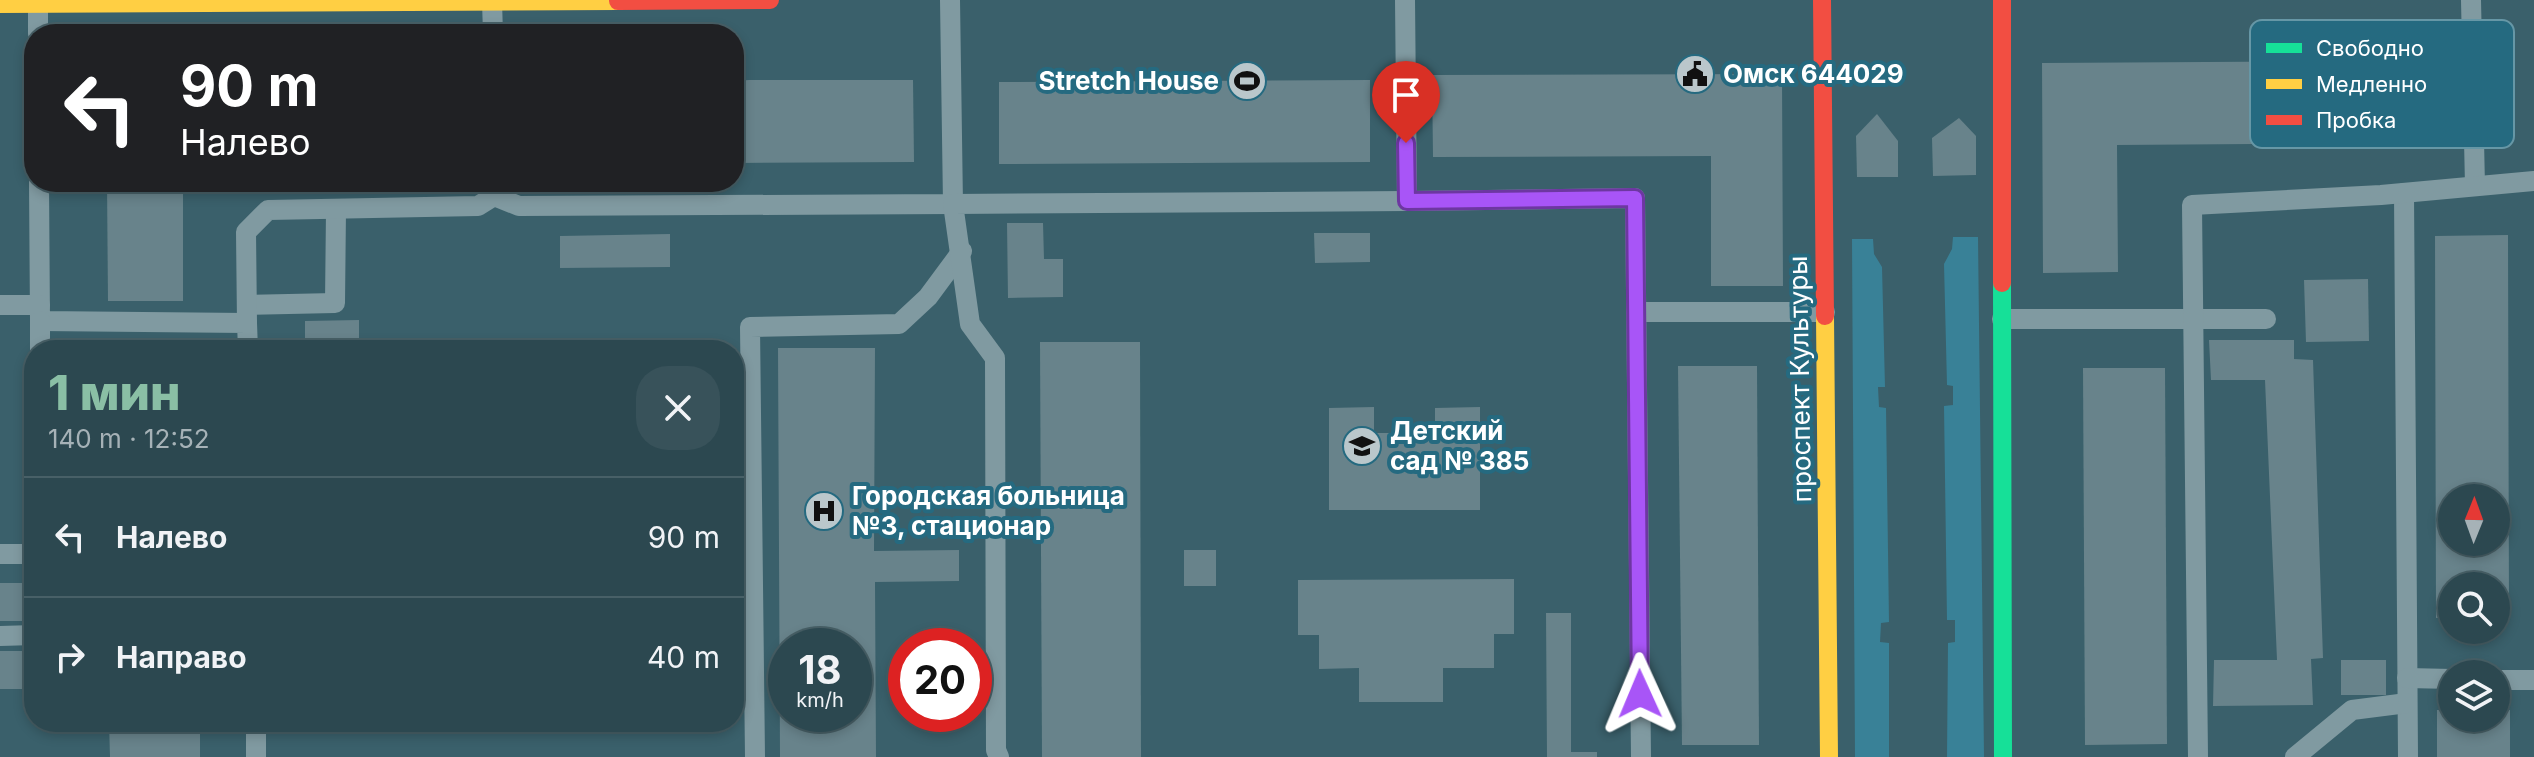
<!DOCTYPE html>
<html lang="ru">
<head>
<meta charset="utf-8">
<style>
	:root { --surface:#2c4850; --page:#38525a; --text:#f1f3f6; --muted:#a6b2b7; --line:#486067; --accent:#8abfa5 }
	body { margin:0; font-family:Inter,sans-serif; background:var(--page); color:var(--text); height:100vh; display:flex; flex-direction:column; font-size:30px; white-space:nowrap }
	* { box-sizing:border-box; margin:0 }
	p { font-size:26px; color:var(--muted) }
	.icon { flex:none; width:44px; height:44px; fill:none; stroke:currentColor; stroke-width:2; stroke-linecap:round; stroke-linejoin:round }
	.map { position:relative; flex:1; overflow:hidden }
	.side { position:absolute; left:24px; top:340px; width:720px; height:392px; display:flex; flex-direction:column; background:var(--surface); border-radius:32px; box-shadow:0 4px 12px #0003,0 0 0 2px var(--line) }
	.side>* { flex:none }
	.banner { position:absolute; left:24px; top:24px; width:720px; height:168px; border-radius:32px; box-shadow:0 4px 12px #0003,0 0 0 2px var(--line); background:#202124; color:#fff; overflow:hidden }
	.needle { width:52px; rotate:1deg }
	.controls { position:absolute; left:2438px; top:484px; display:grid; gap:16px }
	.controls a { display:grid; place-items:center; width:72px; height:72px; border-radius:50%; background:var(--surface); box-shadow:0 4px 12px #0003,0 0 0 2px var(--line); font-size:40px }
	.speed { position:absolute; left:768px; top:628px; display:flex; gap:16px; font-size:40px; font-weight:700; text-align:center }
	.speed>* { display:grid; place-content:center; width:104px; height:104px; border-radius:50%; background:var(--surface); box-shadow:0 4px 12px #0003,0 0 0 2px var(--line); line-height:1 }
	.speed small { font-size:20px; font-weight:400 }
	.speed .limit { border:12px solid #d22; background:#fff; color:#111 }
	.pin { position:absolute; display:grid; place-items:center; width:68px; height:68px; color:#fff; margin:-82px -34px; border-radius:50% 50% 50% 0; rotate:-45deg; box-shadow:0 0 8px #0007 }
	.pin .icon { rotate:45deg }
	.me { position:absolute; width:88px; margin:-44px; rotate:359deg; stroke-linejoin:round; filter:drop-shadow(0 0 6px #0008) }
	.turn { display:flex; align-items:center; gap:28px; height:168px; padding:0 24px; font-size:36px }
	.turn .icon { width:104px; height:104px; stroke-width:2.5 }
	.turn b { display:block; font-size:56px; line-height:68px }
	.round { display:grid; place-items:center; flex:none; width:84px; height:84px; border-radius:32px; background:var(--page) }
	.headline { display:flex; align-items:center; justify-content:space-between; height:136px; padding:0 24px }
	h1 { font-size:48px; font-weight:800; line-height:60px; color:var(--accent) }
	ul { padding:0; list-style:none }
	li { display:flex; align-items:center; gap:24px; height:120px; padding:0 24px; border-top:2px solid var(--line) }
	li div { flex:1 }
	li b { display:block; font-size:30px }
	li em { font-style:normal }
	.map>svg:first-child { display:block }
	.green { fill:#398197 }
	.building { fill:#68838b; fill-rule:evenodd }
	.lines { fill:none; stroke-linecap:round; stroke-linejoin:round }
	.lane { stroke:#809aa1; stroke-width:20 }
	.fast { stroke:#16e098; stroke-width:18 }
	.slow { stroke:#ffcf43; stroke-width:18 }
	.jam { stroke:#f24e42; stroke-width:18 }
	.route-casing { stroke:#6d37a1; stroke-width:20 }
	.route { stroke:#a855f7; stroke-width:14 }
	.labels { text-anchor:middle; stroke-width:8; stroke-linejoin:round; paint-order:stroke }
	.poi-label { font-size:26px; font-weight:bold; fill:#fff; stroke:#256a80; text-anchor:start }
	.street-label { font-size:26px; fill:#fff; stroke:#256a80 }
	.key { fill:#256a80; stroke:#6697a6; stroke-width:2 }
	.key-label { font-size:22px; fill:#fff }
</style>
</head>
<body>
<div class="map">
<svg width="2534" height="757" viewBox="0 0 2534 757">
	<rect width="100%" height="100%" fill="#3a606b"/>
	<g class="green">
		<polygon points="1953,237 1978,237 1984,757 1947,757 1948,643 1955,642 1955,620 1947,620 1944,406 1953,405 1953,386 1947,385 1944,264 1952,249"/>
		<polygon points="1852,239 1873,239 1874,254 1882,267 1885,387 1878,387 1879,407 1886,408 1889,622 1881,623 1880,642 1889,643 1889,757 1855,757"/>
	</g>
	<g class="building">
		<polygon points="2392,61 2393,143 2117,145 2118,272 2043,273 2042,63"/>
		<polygon points="1782,74 1783,286 1711,286 1711,156 1433,157 1432,75"/>
		<polygon points="749,80 913,80 914,162 734,163 734,81"/>
		<polygon points="1370,80 1370,162 999,164 999,82"/>
		<polygon points="1877,114 1898,141 1898,177 1857,177 1856,136"/>
		<polygon points="1959,118 1976,136 1976,175 1933,176 1932,138"/>
		<polygon points="107,182 183,182 183,301 108,301"/>
		<polygon points="1007,223 1043,223 1044,259 1063,259 1063,297 1008,298"/>
		<polygon points="1314,233 1370,233 1370,262 1315,263"/>
		<polygon points="670,234 670,267 560,268 560,236"/>
		<path d="M 2508,235 L 2509,618 L 2496,618 L 2496,586 L 2452,586 L 2452,618 L 2436,618 L 2435,236 ZM 2452,498 L 2496,498 L 2496,542 L 2452,542 Z"/>
		<polygon points="2368,279 2369,341 2306,342 2304,280"/>
		<polygon points="359,320 359,350 305,350 305,321"/>
		<polygon points="576,338 576,350 535,350 535,339"/>
		<polygon points="468,339 468,350 426,350 426,340"/>
		<polygon points="2209,340 2294,340 2294,359 2313,360 2323,658 2311,659 2313,705 2213,706 2214,660 2277,660 2265,380 2211,380"/>
		<polygon points="1040,342 1140,342 1141,757 1042,757"/>
		<path d="M 778,348 L 875,348 L 874,551 L 959,550 L 959,581 L 875,582 L 876,757 L 780,757 ZM 786,646 L 854,646 L 854,714 L 786,714 Z"/>
		<polygon points="1678,366 1757,366 1759,745 1682,745"/>
		<polygon points="2083,368 2165,368 2167,744 2085,745"/>
		<polygon points="1374,407 1374,433 1435,433 1435,408 1480,407 1480,510 1329,510 1329,408"/>
		<rect x="1184" y="550" width="32" height="36"/>
		<polygon points="1514,579 1514,634 1494,634 1494,668 1443,668 1443,702 1359,702 1359,668 1319,669 1319,635 1298,635 1298,580"/>
		<rect x="0" y="583" width="31" height="38"/>
		<polygon points="1546,613 1571,613 1571,752 1597,752 1597,757 1547,757"/>
		<rect x="0" y="651" width="34" height="38"/>
		<rect x="2341" y="660" width="45" height="35"/>
		<polygon points="2437,710 2452,710 2452,718 2496,718 2496,710 2510,710 2510,757 2437,757"/>
		<polygon points="109,722 200,722 200,757 110,757"/>
	</g>
	<g class="lines">
		<g class="lane">
			<polyline points="1405,0 1407,201 1635,198 1641,757"/>
			<polyline points="2471,0 2475,186"/>
			<polyline points="492,1 493,34"/>
			<polyline points="38,3 38,34"/>
			<polyline points="39,182 40,321 247,323 248,350"/>
			<polyline points="2404,193 2408,757"/>
			<polyline points="494,196 519,206 953,204 950,0"/>
			<polyline points="0,305 40,305"/>
			<polyline points="247,305 335,303 336,210"/>
			<polyline points="1636,312 1825,312"/>
			<polyline points="2002,319 2266,319"/>
			<polyline points="40,321 40,350"/>
			<polyline points="247,323 246,232 268,210 478,206 494,196"/>
			<polyline points="0,554 34,554"/>
			<polyline points="0,636 34,635"/>
			<polyline points="2407,678 2452,679"/>
			<polyline points="2496,680 2534,680"/>
			<polyline points="256,722 256,757"/>
			<polyline points="755,757 750,327 899,324 928,297 962,251"/>
			<polyline points="999,757 996,750 995,358 970,324 953,204 1407,201"/>
			<polyline points="2198,757 2192,205 2381,195 2534,181"/>
			<polyline points="2295,757 2352,710 2407,703"/>
		</g>
		<polyline class="fast" points="2002,283 2003,757"/>
		<g class="slow">
			<polyline points="0,4 618,1"/>
			<polyline points="1825,316 1829,757"/>
		</g>
		<g class="jam">
			<polyline points="1822,0 1825,316"/>
			<polyline points="2002,0 2002,283"/>
			<polyline points="618,1 770,0"/>
		</g>
	</g>
	<g class="lines">
		<defs>
			<polyline id="route" points="1406,143 1407,201 1635,198 1640,694"/>
		</defs>
		<use href="#route" class="route-casing"/>
		<use href="#route" class="route"/>
	</g>
	<defs>
		<symbol id="civic-disc" viewBox="-11 -11 22 22"><circle r="9.5" fill="#bac7cb" stroke="#256a80"/><path d="M-.6-6.5H3V-4.5H.6V-3L4-1V1h2V6H-6V1h2V-1L-.6-3ZM-1.2 2.5V6h2.4V2.5Z" fill="#111"/></symbol>
		<symbol id="stadium-disc" viewBox="-11 -11 22 22"><circle r="9.5" fill="#bac7cb" stroke="#256a80"/><path d="M0-5a6.5 5 0 1 0 0 10a6.5 5 0 1 0 0-10ZM-3.5-1.8h7v3.6h-7Z" fill="#111"/></symbol>
		<symbol id="school-disc" viewBox="-11 -11 22 22"><circle r="9.5" fill="#bac7cb" stroke="#256a80"/><path d="M0-5L7-2L0 1L-7-2ZM-4 1L0 2.5L4 1V4Q0 6-4 4Z" fill="#111"/></symbol>
		<symbol id="hospital-disc" viewBox="-11 -11 22 22"><circle r="9.5" fill="#bac7cb" stroke="#256a80"/><path d="M-5-5h3v3.5h4V-5h3V5h-3V1.5h-4V5h-3Z" fill="#111"/></symbol>
	</defs>
	<g fill-rule="evenodd">
		<use href="#civic-disc" x="1673" y="52" width="44" height="44"/>
		<use href="#stadium-disc" x="1225" y="59" width="44" height="44"/>
		<use href="#school-disc" x="1340" y="424" width="44" height="44"/>
		<use href="#hospital-disc" x="802" y="489" width="44" height="44"/>
	</g>
	<g class="labels">
		<g class="poi-label">
			<text x="1723" y="83">Омск 644029</text>
			<text x="1219" y="90" text-anchor="end">Stretch House</text>
			<text x="1390" y="440">Детский<tspan x="1390" dy="30">сад № 385</tspan></text>
			<text x="852" y="505">Городская больница<tspan x="852" dy="30">№3, стационар</tspan></text>
		</g>
		<g class="street-label">
			<text transform="translate(1800 379) rotate(-91)" y="9">проспект Культуры</text>
		</g>
	</g>
	<rect x="2250" y="20" width="264" height="128" rx="12" class="key"/>
	<rect x="2266" y="43" width="36" height="10" fill="#16e098"/>
	<rect x="2266" y="79" width="36" height="10" fill="#ffcf43"/>
	<rect x="2266" y="115" width="36" height="10" fill="#f24e42"/>
	<g class="key-label">
		<text x="2316" y="56">Свободно</text>
		<text x="2316" y="92">Медленно</text>
		<text x="2316" y="128">Пробка</text>
	</g>
</svg>
<div class="controls">
<a><svg class="needle" viewBox="-14 -14 28 28"><path d="M0-13l5 13h-10z" fill="#e53935"/><path d="M0 13l5-13h-10z" fill="#a6b2b7"/></svg></a>
<a><svg class="icon" aria-label="search" viewBox="0 0 24 24"><circle cx="10" cy="10" r="6"/><path d="M15 15l6 6"/></svg></a>
<a><svg class="icon" aria-label="layers" viewBox="0 0 24 24"><path d="M12 4l9 5-9 5-9-5zM3 14l9 5 9-5"/></svg></a>
</div>
<div class="speed"><div>18<small>km/h</small></div><div class="limit">20</div></div>
<div class="pin" style="left:1406px;top:143px;background:#d93025"><svg class="icon" aria-label="arrive" viewBox="0 0 24 24"><path d="M6 21V4h12l-3 4 3 4H6"/></svg></div>
<svg class="me" style="left:1640px;top:694px" viewBox="-20 -20 40 40"><path d="M0-17L14 15 0 8-14 15z" fill="#a855f7" stroke="#fff" stroke-width="4"/></svg>
<div class="banner">
<div class="turn"><svg class="icon" aria-label="left" viewBox="0 0 24 24"><path d="M17 20v-9H6M10 6l-5 5 5 5"/></svg><div><b>90 m</b>Налево</div></div>
</div>
<section class="side">
<div class="headline"><div><h1>1 мин</h1><p>140 m · 12:52</p></div><a class="round"><svg class="icon" aria-label="close" viewBox="0 0 24 24"><path d="M6 6l12 12M18 6L6 18"/></svg></a></div>
<ul>
<li><svg class="icon" aria-label="left" viewBox="0 0 24 24"><path d="M17 20v-9H6M10 6l-5 5 5 5"/></svg><div><b>Налево</b></div><em>90 m</em></li>
<li><svg class="icon" aria-label="right" viewBox="0 0 24 24"><path d="M7 20v-9h11M14 6l5 5-5 5"/></svg><div><b>Направо</b></div><em>40 m</em></li>
</ul>
</section>
</div>
</body>
</html>
